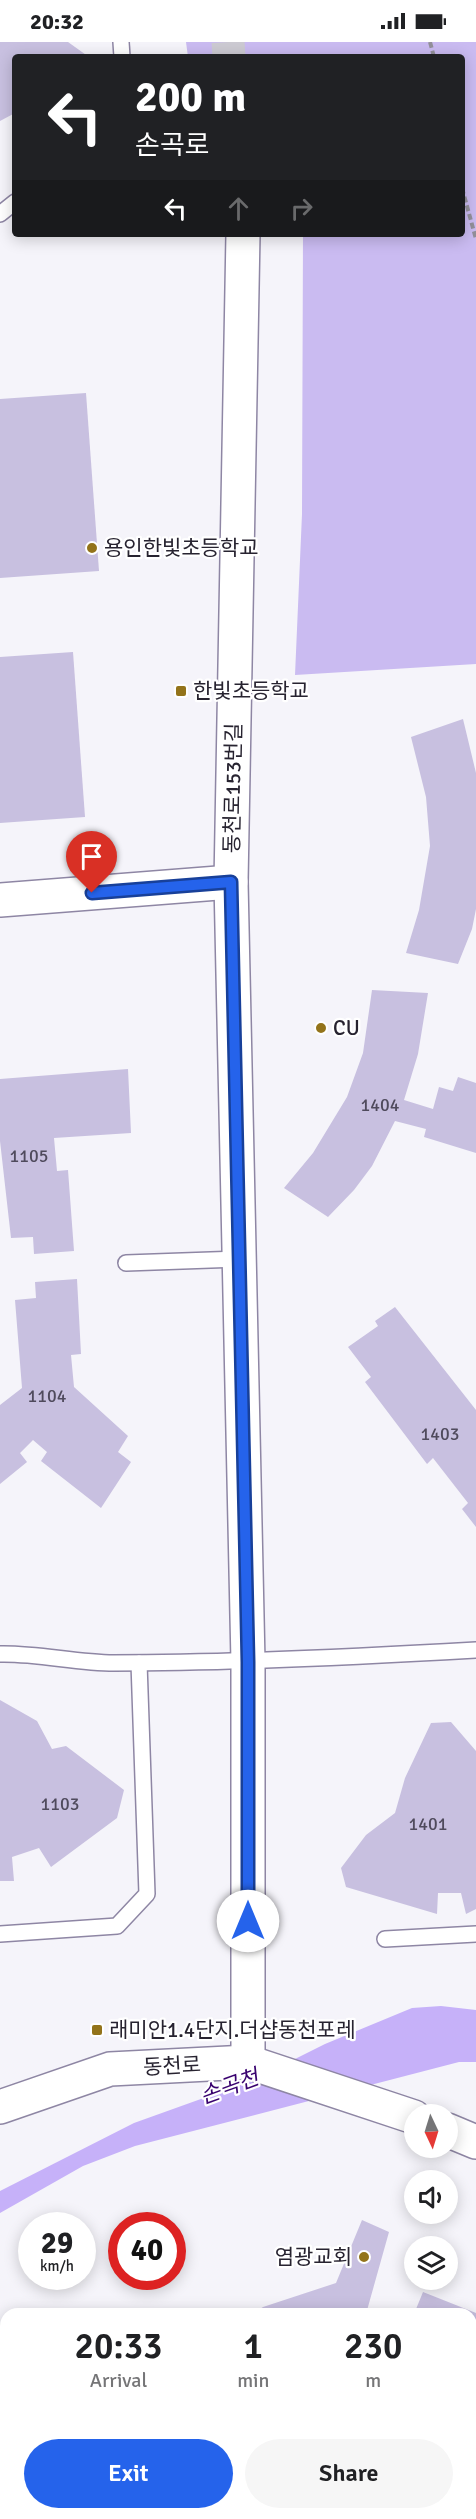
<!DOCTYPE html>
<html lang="en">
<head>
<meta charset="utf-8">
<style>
	:root { --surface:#fff; --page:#f6f6f6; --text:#202124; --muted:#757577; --accent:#2563eb }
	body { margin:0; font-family:Signika,"Noto Sans KR",sans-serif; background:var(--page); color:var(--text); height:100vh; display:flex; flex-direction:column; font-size:22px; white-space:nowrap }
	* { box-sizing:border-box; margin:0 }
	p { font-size:20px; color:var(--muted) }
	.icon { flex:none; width:33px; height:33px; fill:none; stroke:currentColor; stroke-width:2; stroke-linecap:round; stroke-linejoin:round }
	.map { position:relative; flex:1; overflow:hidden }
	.details { position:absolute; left:0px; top:2266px; width:477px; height:212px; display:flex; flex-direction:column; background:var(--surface); border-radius:18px 18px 0 0; box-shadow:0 3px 15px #0003 }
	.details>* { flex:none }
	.top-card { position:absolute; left:12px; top:12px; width:453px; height:183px; border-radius:6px; box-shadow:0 3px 15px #0003; background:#202124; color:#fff; overflow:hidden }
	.needle { width:39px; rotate:176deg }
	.controls { position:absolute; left:404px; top:2062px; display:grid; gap:12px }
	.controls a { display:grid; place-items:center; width:54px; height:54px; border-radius:50%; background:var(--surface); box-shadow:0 3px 15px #0003; font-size:30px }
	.speed { position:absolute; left:18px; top:2170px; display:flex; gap:12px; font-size:30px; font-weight:700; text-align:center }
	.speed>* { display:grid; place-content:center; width:78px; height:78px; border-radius:50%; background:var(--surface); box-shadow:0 3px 15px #0003; line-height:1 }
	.speed small { font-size:15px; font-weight:400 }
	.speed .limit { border:9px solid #d22; background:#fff; color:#111 }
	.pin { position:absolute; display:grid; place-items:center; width:51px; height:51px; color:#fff; margin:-62px -26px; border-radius:50% 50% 50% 0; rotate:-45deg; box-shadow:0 0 6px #0007 }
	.pin .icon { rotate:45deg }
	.me { position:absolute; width:66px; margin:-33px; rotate:0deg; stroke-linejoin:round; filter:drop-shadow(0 0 4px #0008) }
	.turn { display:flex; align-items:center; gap:21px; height:126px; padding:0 24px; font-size:27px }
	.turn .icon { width:78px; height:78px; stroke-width:2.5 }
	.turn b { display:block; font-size:42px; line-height:51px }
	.lanes { display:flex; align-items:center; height:57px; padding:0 24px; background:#0003; justify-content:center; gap:30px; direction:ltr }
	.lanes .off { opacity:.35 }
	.eta { display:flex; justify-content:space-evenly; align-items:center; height:102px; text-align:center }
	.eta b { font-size:36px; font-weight:600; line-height:42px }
	.primary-button { display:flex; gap:12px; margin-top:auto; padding:12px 24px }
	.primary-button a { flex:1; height:69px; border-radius:36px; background:var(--accent); color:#fff; font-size:24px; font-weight:600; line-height:69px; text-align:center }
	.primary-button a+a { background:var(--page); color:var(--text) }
	.status { display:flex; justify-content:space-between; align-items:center; height:42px; padding:0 30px; background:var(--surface); direction:ltr }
	.status svg { height:16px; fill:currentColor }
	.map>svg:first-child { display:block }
	.forest { fill:#cabbf1 }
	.water { fill:#c6b1f9 }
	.building { fill:#c8c0e0 }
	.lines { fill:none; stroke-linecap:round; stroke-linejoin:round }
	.tertiary-tunnel { stroke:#cccad2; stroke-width:33; stroke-dasharray:33 16; stroke-linecap:butt }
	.service-casing { stroke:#8e86a4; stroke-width:18 }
	.tertiary-casing { stroke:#8e86a4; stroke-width:36 }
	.path { stroke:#93909a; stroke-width:4; stroke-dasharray:6 3; stroke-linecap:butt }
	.service { stroke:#fff; stroke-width:15 }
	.tertiary { stroke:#fff; stroke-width:33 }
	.route-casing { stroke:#184099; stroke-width:15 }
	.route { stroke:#2563eb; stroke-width:10 }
	.poi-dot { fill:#93731a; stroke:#fff; stroke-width:2 }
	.labels { text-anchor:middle; stroke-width:4.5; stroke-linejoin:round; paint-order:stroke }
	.number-label { font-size:18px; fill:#4f4a5c }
	.poi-label { font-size:21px; fill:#272330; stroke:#fff; text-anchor:start }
	.street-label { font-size:21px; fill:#272330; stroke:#fff }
	.water-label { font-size:22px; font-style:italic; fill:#39026f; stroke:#fff }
</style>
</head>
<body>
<div class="status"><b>20:32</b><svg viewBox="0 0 49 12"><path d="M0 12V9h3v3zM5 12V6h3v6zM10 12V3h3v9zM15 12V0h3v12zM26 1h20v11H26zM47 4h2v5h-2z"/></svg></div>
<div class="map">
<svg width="476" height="2477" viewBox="0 0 476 2477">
	<rect width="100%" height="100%" fill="#f5f4fa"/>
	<g class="forest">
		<polygon points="186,0 476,0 476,622 295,633 302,472 303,192 462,192 462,15 188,15"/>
		<polygon points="0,2338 6,2340 6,2472 313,2472 314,2477 0,2477"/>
	</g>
	<polygon class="water" points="441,1964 476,1968 476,2020 459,2020 135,2104 83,2124 0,2171 0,2149 134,2081 251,2039 325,2002 412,1966"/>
	<g class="building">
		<polygon points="0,0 68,0 89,15 15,15 15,71 0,79"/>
		<polygon points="86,351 99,529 0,536 0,357"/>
		<polygon points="73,610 85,775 0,781 0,615"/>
		<polygon points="463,677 476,731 476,867 472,887 458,922 406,911 419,868 430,804 426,755 411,695"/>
		<polygon points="372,948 428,951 418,1012 404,1058 433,1067 439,1045 453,1049 458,1035 476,1041 476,1111 424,1095 426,1087 395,1079 372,1124 354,1148 328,1175 284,1146 313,1111 347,1055 363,1011"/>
		<polygon points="128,1027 131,1091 54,1096 57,1129 68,1128 74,1209 34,1212 33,1195 11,1196 0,1099 0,1037"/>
		<polygon points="77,1237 81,1312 71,1313 74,1345 128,1394 118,1410 131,1420 101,1466 41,1419 47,1410 33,1398 20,1411 27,1420 0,1442 0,1363 22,1346 15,1258 36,1256 35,1240"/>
		<polygon points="395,1265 476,1368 476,1485 462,1467 468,1461 433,1416 427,1422 365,1340 371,1335 348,1305 378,1284 375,1279"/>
		<polygon points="0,1658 37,1679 52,1707 66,1704 124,1748 117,1776 51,1825 39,1806 12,1815 14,1839 0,1839"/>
		<polygon points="451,1680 476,1709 476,1867 466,1872 461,1851 438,1851 437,1872 346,1845 341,1826 366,1793 395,1771 405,1736 431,1681"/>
		<polygon points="362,2178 389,2190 366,2272 253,2272 263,2265 336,2241"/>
		<polygon points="423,2250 476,2271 476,2333 471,2345 471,2272 414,2272"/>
	</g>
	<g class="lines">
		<polyline class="tertiary-tunnel" points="228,0 229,15"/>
		<defs>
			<g id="service">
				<polyline points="121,0 122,15"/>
				<polyline points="0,172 15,160"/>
				<polyline points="126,1221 239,1217"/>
				<path d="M 0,1612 C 38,1611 76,1621 114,1621 C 235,1621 355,1615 476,1608"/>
				<polyline points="0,1892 117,1884 147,1852 139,1621"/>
				<polyline points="385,1897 476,1892"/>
				<polyline points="471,2407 476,2409"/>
			</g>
			<g id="tertiary">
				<polyline points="243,192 231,840 248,1620 248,2020"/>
				<polyline points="0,858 231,840"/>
				<polyline points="0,2065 110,2027 248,2020 414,2075"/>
				<polyline points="447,2088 476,2100"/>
			</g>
		</defs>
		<use href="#service" class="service-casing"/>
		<use href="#tertiary" class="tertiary-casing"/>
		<g class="path">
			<polyline points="430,0 434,15"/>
			<polyline points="462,146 476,197"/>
		</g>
		<use href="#service" class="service"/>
		<use href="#tertiary" class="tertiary"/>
	</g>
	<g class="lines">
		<defs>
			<polyline id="route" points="92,851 231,840 248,1620 248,1879"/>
		</defs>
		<use href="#route" class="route-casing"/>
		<use href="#route" class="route"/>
	</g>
	<g class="poi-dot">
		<circle cx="92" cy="506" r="6"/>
		<rect x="175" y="643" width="12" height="12" rx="3"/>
		<circle cx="321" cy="986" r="6"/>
		<rect x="91" y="1982" width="12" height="12" rx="3"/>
		<circle cx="364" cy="2215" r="6"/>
	</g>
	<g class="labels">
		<g class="number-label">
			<text x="380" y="1069">1404</text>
			<text x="29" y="1120">1105</text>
			<text x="47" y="1360">1104</text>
			<text x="440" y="1398">1403</text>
			<text x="60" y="1768">1103</text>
			<text x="428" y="1788">1401</text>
		</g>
		<g class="poi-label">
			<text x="104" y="513">용인한빛초등학교</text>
			<text x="193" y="656">한빛초등학교</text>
			<text x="333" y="993">CU</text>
			<text x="109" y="1995">래미안1.4단지.더샵동천포레</text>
			<text x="352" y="2222" text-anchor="end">염광교회</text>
		</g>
		<g class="street-label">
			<text transform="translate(233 746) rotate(-89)" y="7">동천로153번길</text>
			<text transform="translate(172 2024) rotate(-3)" y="7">동천로</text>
		</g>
		<g class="water-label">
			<text transform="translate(229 2044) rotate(-20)" y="8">손곡천</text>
		</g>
	</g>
</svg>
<div class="controls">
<a><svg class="needle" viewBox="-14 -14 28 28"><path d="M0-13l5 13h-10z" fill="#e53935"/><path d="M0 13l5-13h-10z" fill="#757577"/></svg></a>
<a><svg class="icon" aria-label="sound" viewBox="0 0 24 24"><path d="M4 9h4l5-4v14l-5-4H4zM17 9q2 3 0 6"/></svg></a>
<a><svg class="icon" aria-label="layers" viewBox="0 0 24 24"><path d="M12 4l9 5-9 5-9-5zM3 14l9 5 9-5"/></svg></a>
</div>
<div class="speed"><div>29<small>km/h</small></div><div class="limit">40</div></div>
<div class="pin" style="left:92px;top:851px;background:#d93025"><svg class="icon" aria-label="arrive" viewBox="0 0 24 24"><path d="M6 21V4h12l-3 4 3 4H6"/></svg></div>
<svg class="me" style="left:248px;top:1879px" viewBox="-20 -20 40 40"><circle r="19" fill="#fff"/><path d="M0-13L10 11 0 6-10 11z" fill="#2563eb"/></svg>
<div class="top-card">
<div class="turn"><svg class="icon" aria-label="left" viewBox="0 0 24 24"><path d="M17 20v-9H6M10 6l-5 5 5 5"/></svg><div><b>200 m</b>손곡로</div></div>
<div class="lanes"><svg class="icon" aria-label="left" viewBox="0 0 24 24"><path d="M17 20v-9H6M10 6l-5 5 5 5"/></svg><svg class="icon off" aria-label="ahead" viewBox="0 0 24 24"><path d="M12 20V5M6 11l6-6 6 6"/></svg><svg class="icon off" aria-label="right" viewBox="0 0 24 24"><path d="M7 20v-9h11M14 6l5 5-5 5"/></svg></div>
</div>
<section class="details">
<div class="eta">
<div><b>20:33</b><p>Arrival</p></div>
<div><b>1</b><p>min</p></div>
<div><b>230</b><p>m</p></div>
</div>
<div class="primary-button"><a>Exit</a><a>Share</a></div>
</section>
</div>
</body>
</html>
